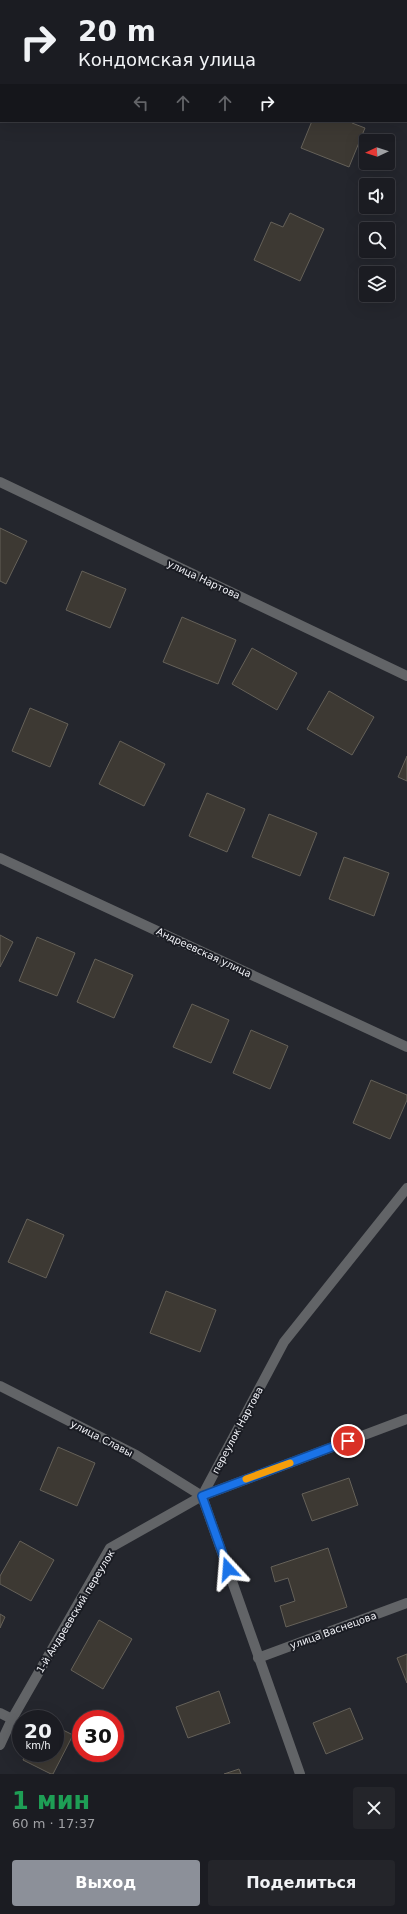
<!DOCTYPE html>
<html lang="ru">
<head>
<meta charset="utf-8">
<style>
	:root { --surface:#1b1c22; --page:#24252a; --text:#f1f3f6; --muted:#a0a1a5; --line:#393a40; --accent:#8c9099 }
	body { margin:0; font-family:"DejaVu Sans",sans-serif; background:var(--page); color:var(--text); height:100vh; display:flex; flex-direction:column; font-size:15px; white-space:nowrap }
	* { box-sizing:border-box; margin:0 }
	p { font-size:13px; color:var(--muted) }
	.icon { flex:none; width:22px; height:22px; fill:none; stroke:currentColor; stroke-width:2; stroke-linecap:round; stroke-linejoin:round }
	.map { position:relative; height:1774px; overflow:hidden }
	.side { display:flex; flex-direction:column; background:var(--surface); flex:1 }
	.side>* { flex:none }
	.hud { position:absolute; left:0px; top:0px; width:407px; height:122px; box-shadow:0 4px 16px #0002,0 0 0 1px var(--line); background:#1b1c22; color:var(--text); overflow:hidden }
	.needle { width:26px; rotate:266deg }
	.buttons { position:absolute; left:359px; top:134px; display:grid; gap:8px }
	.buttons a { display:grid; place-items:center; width:36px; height:36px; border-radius:4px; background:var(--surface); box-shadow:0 4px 16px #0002,0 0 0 1px var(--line); font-size:20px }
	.speed { position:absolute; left:12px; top:1710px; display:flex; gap:8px; font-size:20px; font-weight:700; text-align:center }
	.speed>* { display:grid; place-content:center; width:52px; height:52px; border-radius:50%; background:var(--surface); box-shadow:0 4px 16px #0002,0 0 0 1px var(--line); line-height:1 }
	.speed small { font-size:10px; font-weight:400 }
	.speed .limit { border:6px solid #d22; background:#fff; color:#111 }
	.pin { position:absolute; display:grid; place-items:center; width:34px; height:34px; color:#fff; margin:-17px; border:2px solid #fff; border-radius:50%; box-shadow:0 1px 4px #0007 }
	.me { position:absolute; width:44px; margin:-22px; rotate:341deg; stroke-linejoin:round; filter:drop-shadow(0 0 3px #0008) }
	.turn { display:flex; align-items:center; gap:14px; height:84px; padding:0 12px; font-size:18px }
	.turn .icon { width:52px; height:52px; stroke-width:2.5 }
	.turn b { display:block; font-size:28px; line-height:34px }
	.lanes { display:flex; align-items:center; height:38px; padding:0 12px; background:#0003; justify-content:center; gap:20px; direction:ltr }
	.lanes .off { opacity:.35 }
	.round { display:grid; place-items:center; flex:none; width:42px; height:42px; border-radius:4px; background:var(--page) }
	.head { display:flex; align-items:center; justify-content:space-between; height:68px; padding:0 12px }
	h1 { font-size:24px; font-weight:600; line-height:30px; color:#1e9e55 }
	.button { display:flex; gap:8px; margin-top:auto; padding:8px 12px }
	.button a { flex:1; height:46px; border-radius:4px; background:var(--accent); color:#fff; font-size:16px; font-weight:600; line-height:46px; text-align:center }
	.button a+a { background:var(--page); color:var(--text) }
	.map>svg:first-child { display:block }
	.building { fill:#3d3933; stroke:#656159 }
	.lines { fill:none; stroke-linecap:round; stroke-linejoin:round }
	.service { stroke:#626467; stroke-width:10 }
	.minor { stroke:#626467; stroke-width:10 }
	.route-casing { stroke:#114b97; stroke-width:10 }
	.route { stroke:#1a73e8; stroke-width:7 }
	.slow { stroke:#f59e0b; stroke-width:7 }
	.labels { text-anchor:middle; stroke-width:4; stroke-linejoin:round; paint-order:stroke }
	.street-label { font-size:10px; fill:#f1f2f7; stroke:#1a1c23 }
</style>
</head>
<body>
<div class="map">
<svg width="407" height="1774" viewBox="0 0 407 1774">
	<rect width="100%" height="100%" fill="#24262d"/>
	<g class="building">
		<polygon points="312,121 353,121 352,123 365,128 349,167 301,148"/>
		<polygon points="290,213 324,229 300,281 254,260 271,222 283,227"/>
		<polygon points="0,528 27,541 6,584 0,581"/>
		<polygon points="82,571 126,589 110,628 66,610"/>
		<polygon points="182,617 236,640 218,684 163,662"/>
		<polygon points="252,648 297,673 277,710 232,684"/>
		<polygon points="329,691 374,717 352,755 307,729"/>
		<polygon points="30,708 68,724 50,767 12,751"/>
		<polygon points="120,741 165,764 144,806 99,784"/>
		<polygon points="407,756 407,781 398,777"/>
		<polygon points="207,793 245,809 227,852 189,836"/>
		<polygon points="269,814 317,833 300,876 252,857"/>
		<polygon points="344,857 389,873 374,916 329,899"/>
		<polygon points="0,935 13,942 0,967"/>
		<polygon points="37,937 75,953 57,996 19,981"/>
		<polygon points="95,959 133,975 114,1018 77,1002"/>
		<polygon points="192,1004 229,1020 211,1063 173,1047"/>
		<polygon points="251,1030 288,1046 270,1089 233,1073"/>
		<polygon points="371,1080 407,1095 407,1100 390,1139 353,1123"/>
		<polygon points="27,1219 64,1235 46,1278 8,1262"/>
		<polygon points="166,1291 216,1310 200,1352 150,1333"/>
		<polygon points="58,1447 95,1463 77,1506 40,1490"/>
		<polygon points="349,1478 358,1505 312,1521 302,1494"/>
		<polygon points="20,1541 54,1560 31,1601 0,1584 0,1576"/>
		<polygon points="328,1548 347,1607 286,1627 280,1606 295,1601 288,1578 275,1582 271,1567"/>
		<polygon points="0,1614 5,1617 0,1628"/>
		<polygon points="99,1620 132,1639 103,1689 71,1670"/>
		<polygon points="407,1654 407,1683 397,1658"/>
		<polygon points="219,1691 230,1723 188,1738 176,1707"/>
		<polygon points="350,1708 363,1739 326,1754 313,1723"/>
		<polygon points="55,1726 73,1735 53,1774 51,1774 23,1760 26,1753 55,1753"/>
		<polygon points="239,1769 241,1774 224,1774"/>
	</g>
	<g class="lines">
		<g class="service">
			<polyline points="206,0 209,1"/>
			<polyline points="406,74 407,74"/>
			<polyline points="202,1496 407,1419"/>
			<polyline points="258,1658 407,1603"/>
		</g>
		<g class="minor">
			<polyline points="0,482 407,676"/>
			<polyline points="0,858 407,1047"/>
			<polyline points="0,1386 136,1455 202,1496 110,1548 12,1719 0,1745"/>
			<polyline points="0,1713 12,1719"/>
			<polyline points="300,1774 202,1496 284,1342 407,1188"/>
		</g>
	</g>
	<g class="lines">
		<defs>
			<polyline id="route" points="228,1569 202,1496 348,1441"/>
		</defs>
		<use href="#route" class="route-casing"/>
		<use href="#route" class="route"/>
		<polyline class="slow" points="246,1479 290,1463"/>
	</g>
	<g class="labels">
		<g class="street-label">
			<text transform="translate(204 579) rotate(25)" y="4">улица Нартова</text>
			<text transform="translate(204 952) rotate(25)" y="4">Андреевская улица</text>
			<text transform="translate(237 1430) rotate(-62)" y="4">переулок Нартова</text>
			<text transform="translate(102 1438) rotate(27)" y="4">улица Славы</text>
			<text transform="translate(75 1611) rotate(-59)" y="4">1-й Андреевский переулок</text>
			<text transform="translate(333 1630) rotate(-20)" y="4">улица Васнецова</text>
		</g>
	</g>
</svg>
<div class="buttons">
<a><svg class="needle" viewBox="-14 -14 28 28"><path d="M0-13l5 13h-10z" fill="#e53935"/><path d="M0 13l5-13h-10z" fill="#a0a1a5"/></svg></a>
<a><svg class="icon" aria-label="sound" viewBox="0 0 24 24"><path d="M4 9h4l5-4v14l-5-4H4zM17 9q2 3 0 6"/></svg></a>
<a><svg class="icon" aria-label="search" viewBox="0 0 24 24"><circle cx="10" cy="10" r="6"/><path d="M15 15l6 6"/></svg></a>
<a><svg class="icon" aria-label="layers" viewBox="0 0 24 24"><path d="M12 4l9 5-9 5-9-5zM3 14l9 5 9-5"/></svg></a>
</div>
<div class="speed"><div>20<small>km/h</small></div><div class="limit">30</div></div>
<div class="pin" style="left:348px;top:1441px;background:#d93025"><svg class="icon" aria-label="arrive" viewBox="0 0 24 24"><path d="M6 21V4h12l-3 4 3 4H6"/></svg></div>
<svg class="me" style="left:228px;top:1569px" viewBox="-20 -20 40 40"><path d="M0-17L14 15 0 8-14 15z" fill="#1a73e8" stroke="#fff" stroke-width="4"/></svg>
<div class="hud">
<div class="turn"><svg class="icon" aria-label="right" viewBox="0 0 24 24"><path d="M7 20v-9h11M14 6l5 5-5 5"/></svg><div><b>20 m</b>Кондомская улица</div></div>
<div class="lanes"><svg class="icon off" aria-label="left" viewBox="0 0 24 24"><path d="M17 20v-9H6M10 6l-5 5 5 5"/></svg><svg class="icon off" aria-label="ahead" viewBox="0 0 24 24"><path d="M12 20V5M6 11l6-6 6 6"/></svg><svg class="icon off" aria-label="ahead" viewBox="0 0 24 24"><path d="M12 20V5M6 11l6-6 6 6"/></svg><svg class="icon" aria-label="right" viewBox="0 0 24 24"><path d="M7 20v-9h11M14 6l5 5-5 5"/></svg></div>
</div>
</div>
<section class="side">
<div class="head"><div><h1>1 мин</h1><p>60 m · 17:37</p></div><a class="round"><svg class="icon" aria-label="close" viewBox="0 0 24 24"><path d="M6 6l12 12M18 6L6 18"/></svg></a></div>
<div class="button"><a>Выход</a><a>Поделиться</a></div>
</section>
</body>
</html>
